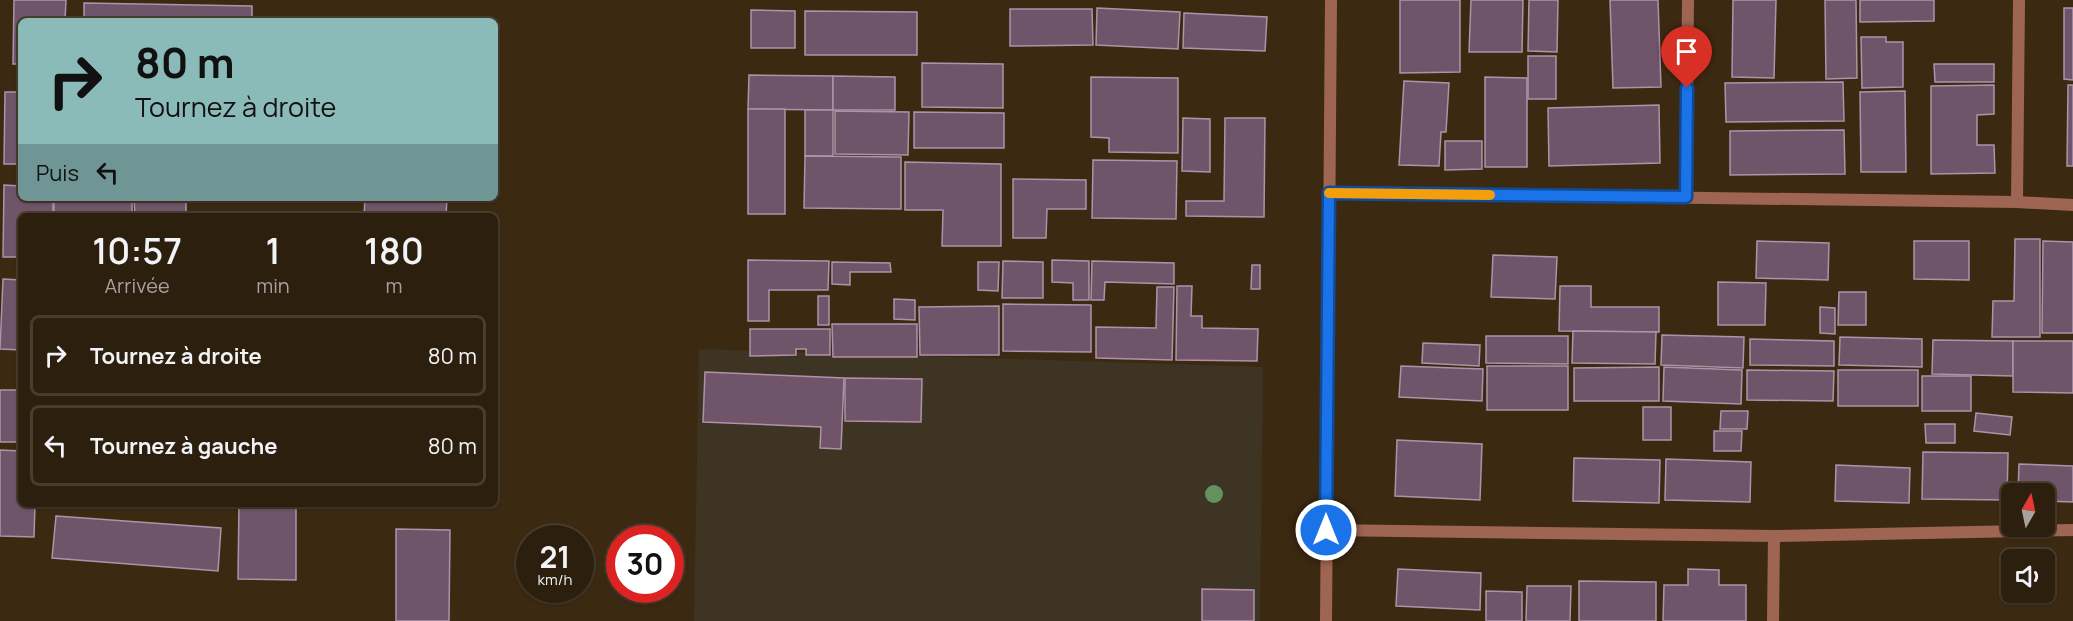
<!DOCTYPE html>
<html lang="fr">
<head>
<meta charset="utf-8">
<style>
	:root { --surface:#2d1f0e; --page:#352717; --text:#f1f3f6; --muted:#a7a29e; --line:#483d2e }
	body { margin:0; font-family:Manrope,sans-serif; background:var(--page); color:var(--text); height:100vh; display:flex; flex-direction:column; font-size:22px; white-space:nowrap }
	* { box-sizing:border-box; margin:0 }
	p { font-size:20px; color:var(--muted) }
	.icon { flex:none; width:33px; height:33px; fill:none; stroke:currentColor; stroke-width:2; stroke-linecap:round; stroke-linejoin:round }
	.map { position:relative; flex:1; overflow:hidden }
	.drawer { position:absolute; left:18px; top:213px; width:480px; height:294px; display:flex; flex-direction:column; background:var(--surface); border-radius:9px; box-shadow:0 2px 4px #0004,0 0 0 2px var(--line) }
	.drawer>* { flex:none }
	.top-card { position:absolute; left:18px; top:18px; width:480px; height:183px; border-radius:9px; box-shadow:0 2px 4px #0004,0 0 0 2px var(--line); background:#8bbbb9; color:#111; overflow:hidden }
	.needle { width:39px; rotate:9deg }
	.fabs { position:absolute; left:2001px; top:483px; display:grid; gap:12px }
	.fabs a { display:grid; place-items:center; width:54px; height:54px; border-radius:9px; background:var(--surface); box-shadow:0 2px 4px #0004,0 0 0 2px var(--line); font-size:30px }
	.speed { position:absolute; left:516px; top:525px; display:flex; gap:12px; font-size:30px; font-weight:700; text-align:center }
	.speed>* { display:grid; place-content:center; width:78px; height:78px; border-radius:50%; background:var(--surface); box-shadow:0 2px 4px #0004,0 0 0 2px var(--line); line-height:1 }
	.speed small { font-size:15px; font-weight:400 }
	.speed .limit { border:9px solid #d22; background:#fff; color:#111 }
	.pin { position:absolute; display:grid; place-items:center; width:51px; height:51px; color:#fff; margin:-62px -26px; border-radius:50% 50% 50% 0; rotate:-45deg; box-shadow:0 0 6px #0007 }
	.pin .icon { rotate:45deg }
	.me { position:absolute; width:66px; margin:-33px; rotate:0deg; stroke-linejoin:round; filter:drop-shadow(0 0 4px #0008) }
	.turn { display:flex; align-items:center; gap:21px; height:126px; padding:0 18px; font-size:27px }
	.turn .icon { width:78px; height:78px; stroke-width:2.5 }
	.turn b { display:block; font-size:42px; line-height:51px }
	.then { display:flex; align-items:center; height:57px; padding:0 18px; background:#0003; gap:12px; font-size:22px }
	.eta { display:flex; justify-content:space-evenly; align-items:center; height:102px; text-align:center }
	.eta b { font-size:36px; font-weight:600; line-height:42px }
	ul { padding:0; list-style:none }
	li { display:flex; align-items:center; gap:18px; height:81px; margin:0 12px 9px; padding:0 6px; border:3px solid var(--line); border-radius:9px }
	li div { flex:1 }
	li b { display:block; font-size:22px }
	li em { font-style:normal }
	.map>svg:first-child { display:block }
	.education { fill:#3d3424 }
	.building { fill:#70556a; stroke:#af92a8; stroke-width:1.5 }
	.lines { fill:none; stroke-linecap:round; stroke-linejoin:round }
	.street { stroke:#9e6652; stroke-width:12 }
	.tree { fill:#64925c }
	.route-casing { stroke:#114b97; stroke-width:15 }
	.route { stroke:#1a73e8; stroke-width:10 }
	.slow { stroke:#f59e0b; stroke-width:10 }
</style>
</head>
<body>
<div class="map">
<svg width="2073" height="621" viewBox="0 0 2073 621">
	<rect width="100%" height="100%" fill="#3c2912"/>
	<polygon class="education" points="699,349 1263,367 1260,621 694,621"/>
	<g class="building">
		<polygon points="14,0 66,0 65,21 21,21 21,64 13,64"/>
		<polygon points="1400,0 1460,0 1460,72 1400,73"/>
		<polygon points="1471,0 1523,0 1522,52 1469,52"/>
		<polygon points="1529,0 1558,0 1557,52 1528,51"/>
		<polygon points="1610,0 1658,0 1661,87 1613,88"/>
		<polygon points="1733,0 1776,0 1774,78 1732,77"/>
		<polygon points="1825,0 1856,0 1857,78 1826,79"/>
		<polygon points="1860,0 1934,0 1934,21 1860,22"/>
		<polygon points="84,3 252,6 252,21 84,21"/>
		<polygon points="1097,8 1180,12 1178,49 1096,45"/>
		<polygon points="2064,8 2073,8 2073,80 2064,79"/>
		<polygon points="1010,9 1092,9 1093,45 1010,46"/>
		<polygon points="751,10 795,11 795,48 751,48"/>
		<polygon points="805,11 917,12 917,55 805,55"/>
		<polygon points="1184,13 1267,17 1265,51 1183,48"/>
		<polygon points="1861,37 1886,37 1886,42 1903,42 1903,87 1862,88"/>
		<rect x="1528" y="56" width="28" height="43"/>
		<polygon points="922,63 1003,64 1003,108 922,107"/>
		<polygon points="1934,64 1994,64 1994,82 1935,82"/>
		<polygon points="749,75 833,76 833,110 748,109"/>
		<polygon points="833,76 895,77 895,110 833,110"/>
		<polygon points="1091,77 1178,78 1178,153 1109,152 1109,138 1091,137"/>
		<polygon points="1485,77 1527,78 1527,167 1485,167"/>
		<polygon points="1404,81 1449,83 1446,132 1441,132 1439,166 1399,165"/>
		<polygon points="1843,82 1844,121 1726,122 1725,83"/>
		<polygon points="1994,85 1994,114 1977,115 1977,145 1994,145 1995,173 1931,174 1931,86"/>
		<polygon points="2068,85 2073,85 2073,166 2067,166"/>
		<polygon points="1905,91 1906,172 1861,172 1860,92"/>
		<polygon points="5,92 21,92 21,164 4,164"/>
		<polygon points="1659,105 1660,163 1549,166 1548,108"/>
		<rect x="748" y="109" width="37" height="105"/>
		<rect x="805" y="110" width="28" height="46"/>
		<polygon points="835,111 909,112 908,155 835,154"/>
		<polygon points="914,112 1004,113 1004,148 914,148"/>
		<polygon points="1183,118 1210,119 1210,172 1182,171"/>
		<polygon points="1225,118 1265,118 1264,217 1186,216 1186,201 1224,201"/>
		<polygon points="1844,130 1845,174 1730,175 1730,131"/>
		<polygon points="1445,141 1482,141 1482,169 1445,170"/>
		<polygon points="805,156 901,157 901,209 804,208"/>
		<polygon points="1093,160 1177,161 1176,219 1092,218"/>
		<polygon points="905,162 1001,164 1001,246 942,246 943,210 905,210"/>
		<polygon points="1013,179 1086,180 1086,209 1047,209 1046,238 1013,238"/>
		<polygon points="4,185 21,186 21,198 53,198 53,216 21,216 21,257 3,257"/>
		<polygon points="134,198 186,198 186,216 135,216"/>
		<polygon points="365,198 447,198 446,216 364,216"/>
		<rect x="54" y="199" width="78" height="17"/>
		<polygon points="2015,239 2040,239 2040,337 1992,337 1993,301 2014,301"/>
		<polygon points="1757,241 1829,243 1828,280 1756,278"/>
		<polygon points="1914,241 1969,241 1969,280 1914,279"/>
		<polygon points="2043,241 2073,242 2073,333 2042,333"/>
		<polygon points="1493,255 1557,257 1555,299 1491,297"/>
		<polygon points="748,260 829,261 828,290 769,290 769,321 748,321"/>
		<polygon points="1052,260 1089,261 1089,300 1073,300 1073,283 1052,282"/>
		<polygon points="1003,261 1043,262 1043,298 1002,298"/>
		<polygon points="1092,261 1174,263 1174,284 1105,282 1104,300 1091,300"/>
		<polygon points="832,262 890,263 891,272 850,272 850,285 832,284"/>
		<polygon points="978,262 999,262 998,291 978,290"/>
		<polygon points="1252,265 1260,265 1260,289 1251,289"/>
		<polygon points="3,279 21,280 21,350 0,349"/>
		<polygon points="1718,282 1766,283 1765,325 1718,325"/>
		<polygon points="1177,286 1192,286 1191,316 1202,316 1202,328 1258,329 1257,361 1176,360"/>
		<polygon points="1560,286 1591,286 1591,307 1659,307 1659,332 1559,331"/>
		<polygon points="1157,287 1174,287 1172,360 1096,358 1096,327 1156,328"/>
		<polygon points="1839,292 1866,292 1866,325 1838,325"/>
		<rect x="818" y="296" width="11" height="29"/>
		<polygon points="894,299 915,300 915,320 894,319"/>
		<polygon points="1003,304 1091,305 1091,352 1003,351"/>
		<polygon points="999,306 999,355 920,355 919,307"/>
		<polygon points="1820,307 1835,308 1835,334 1820,333"/>
		<polygon points="832,324 917,324 917,357 833,357"/>
		<polygon points="750,329 830,329 830,355 806,355 806,349 796,349 796,355 750,356"/>
		<polygon points="1573,331 1656,332 1655,364 1572,363"/>
		<polygon points="1662,335 1744,337 1743,368 1661,365"/>
		<polygon points="1486,336 1568,336 1568,364 1486,363"/>
		<polygon points="1840,337 1922,339 1922,367 1839,365"/>
		<polygon points="1750,339 1834,341 1834,366 1750,365"/>
		<polygon points="1933,340 2013,341 2013,376 1932,374"/>
		<polygon points="2013,341 2073,341 2073,393 2013,392"/>
		<polygon points="1423,343 1480,345 1479,366 1422,363"/>
		<polygon points="1401,366 1483,369 1482,401 1399,397"/>
		<rect x="1487" y="366" width="81" height="44"/>
		<polygon points="1659,367 1659,401 1574,401 1574,368"/>
		<polygon points="1664,367 1742,370 1741,404 1663,401"/>
		<polygon points="1747,370 1834,371 1833,401 1747,400"/>
		<rect x="1838" y="370" width="80" height="36"/>
		<polygon points="705,372 844,378 841,449 820,448 821,427 703,422"/>
		<rect x="1922" y="376" width="49" height="35"/>
		<polygon points="845,378 922,379 921,422 845,421"/>
		<rect x="0" y="390" width="21" height="52"/>
		<rect x="1643" y="407" width="28" height="33"/>
		<polygon points="1721,411 1748,411 1747,429 1720,429"/>
		<polygon points="1976,413 2012,417 2010,435 1974,431"/>
		<polygon points="1925,424 1955,424 1955,443 1926,443"/>
		<polygon points="1714,431 1742,431 1741,451 1714,451"/>
		<polygon points="1397,440 1482,444 1480,500 1395,496"/>
		<polygon points="0,450 21,451 21,504 35,504 34,537 0,536"/>
		<polygon points="1923,452 2008,453 2007,500 1922,499"/>
		<polygon points="1574,458 1660,460 1659,503 1573,501"/>
		<polygon points="1666,459 1751,462 1750,502 1665,500"/>
		<polygon points="2019,464 2073,466 2073,502 2044,501 2044,494 2018,494"/>
		<polygon points="1836,465 1910,468 1909,503 1835,501"/>
		<polygon points="239,504 296,504 296,580 238,579"/>
		<polygon points="56,516 221,528 218,571 52,558"/>
		<polygon points="396,529 450,530 449,621 396,621"/>
		<polygon points="1398,569 1481,573 1480,610 1396,606"/>
		<polygon points="1688,569 1719,570 1719,585 1746,585 1746,621 1663,621 1664,585 1688,585"/>
		<polygon points="1579,581 1656,582 1656,621 1579,621"/>
		<polygon points="1527,586 1571,586 1570,621 1526,621"/>
		<polygon points="1202,589 1254,590 1254,621 1202,621"/>
		<polygon points="1486,591 1522,592 1522,621 1486,621"/>
	</g>
	<g class="lines">
		<g class="street">
			<polyline points="1329,193 2017,202 2073,205"/>
			<polyline points="1686,197 1688,0"/>
			<polyline points="2017,202 2019,0"/>
			<polyline points="1326,530 1774,536 2073,530"/>
			<polyline points="1326,621 1331,0"/>
			<polyline points="1773,621 1774,536"/>
		</g>
	</g>
	<circle class="tree" cx="1214" cy="494" r="9"/>
	<g class="lines">
		<defs>
			<polyline id="route" points="1326,530 1329,193 1686,197 1687,88"/>
		</defs>
		<use href="#route" class="route-casing"/>
		<use href="#route" class="route"/>
		<polyline class="slow" points="1329,193 1490,195"/>
	</g>
</svg>
<div class="fabs">
<a><svg class="needle" viewBox="-14 -14 28 28"><path d="M0-13l5 13h-10z" fill="#e53935"/><path d="M0 13l5-13h-10z" fill="#a7a29e"/></svg></a>
<a><svg class="icon" aria-label="sound" viewBox="0 0 24 24"><path d="M4 9h4l5-4v14l-5-4H4zM17 9q2 3 0 6"/></svg></a>
</div>
<div class="speed"><div>21<small>km/h</small></div><div class="limit">30</div></div>
<div class="pin" style="left:1687px;top:88px;background:#d93025"><svg class="icon" aria-label="arrive" viewBox="0 0 24 24"><path d="M6 21V4h12l-3 4 3 4H6"/></svg></div>
<svg class="me" style="left:1326px;top:530px" viewBox="-20 -20 40 40"><circle r="17" fill="#1a73e8" stroke="#fff" stroke-width="3"/><path d="M0-11L8 9 0 5-8 9z" fill="#fff"/></svg>
<div class="top-card">
<div class="turn"><svg class="icon" aria-label="right" viewBox="0 0 24 24"><path d="M7 20v-9h11M14 6l5 5-5 5"/></svg><div><b>80 m</b>Tournez à droite</div></div>
<div class="then">Puis<svg class="icon" aria-label="left" viewBox="0 0 24 24"><path d="M17 20v-9H6M10 6l-5 5 5 5"/></svg></div>
</div>
<section class="drawer">
<div class="eta">
<div><b>10:57</b><p>Arrivée</p></div>
<div><b>1</b><p>min</p></div>
<div><b>180</b><p>m</p></div>
</div>
<ul>
<li><svg class="icon" aria-label="right" viewBox="0 0 24 24"><path d="M7 20v-9h11M14 6l5 5-5 5"/></svg><div><b>Tournez à droite</b></div><em>80 m</em></li>
<li><svg class="icon" aria-label="left" viewBox="0 0 24 24"><path d="M17 20v-9H6M10 6l-5 5 5 5"/></svg><div><b>Tournez à gauche</b></div><em>80 m</em></li>
</ul>
</section>
</div>
</body>
</html>
